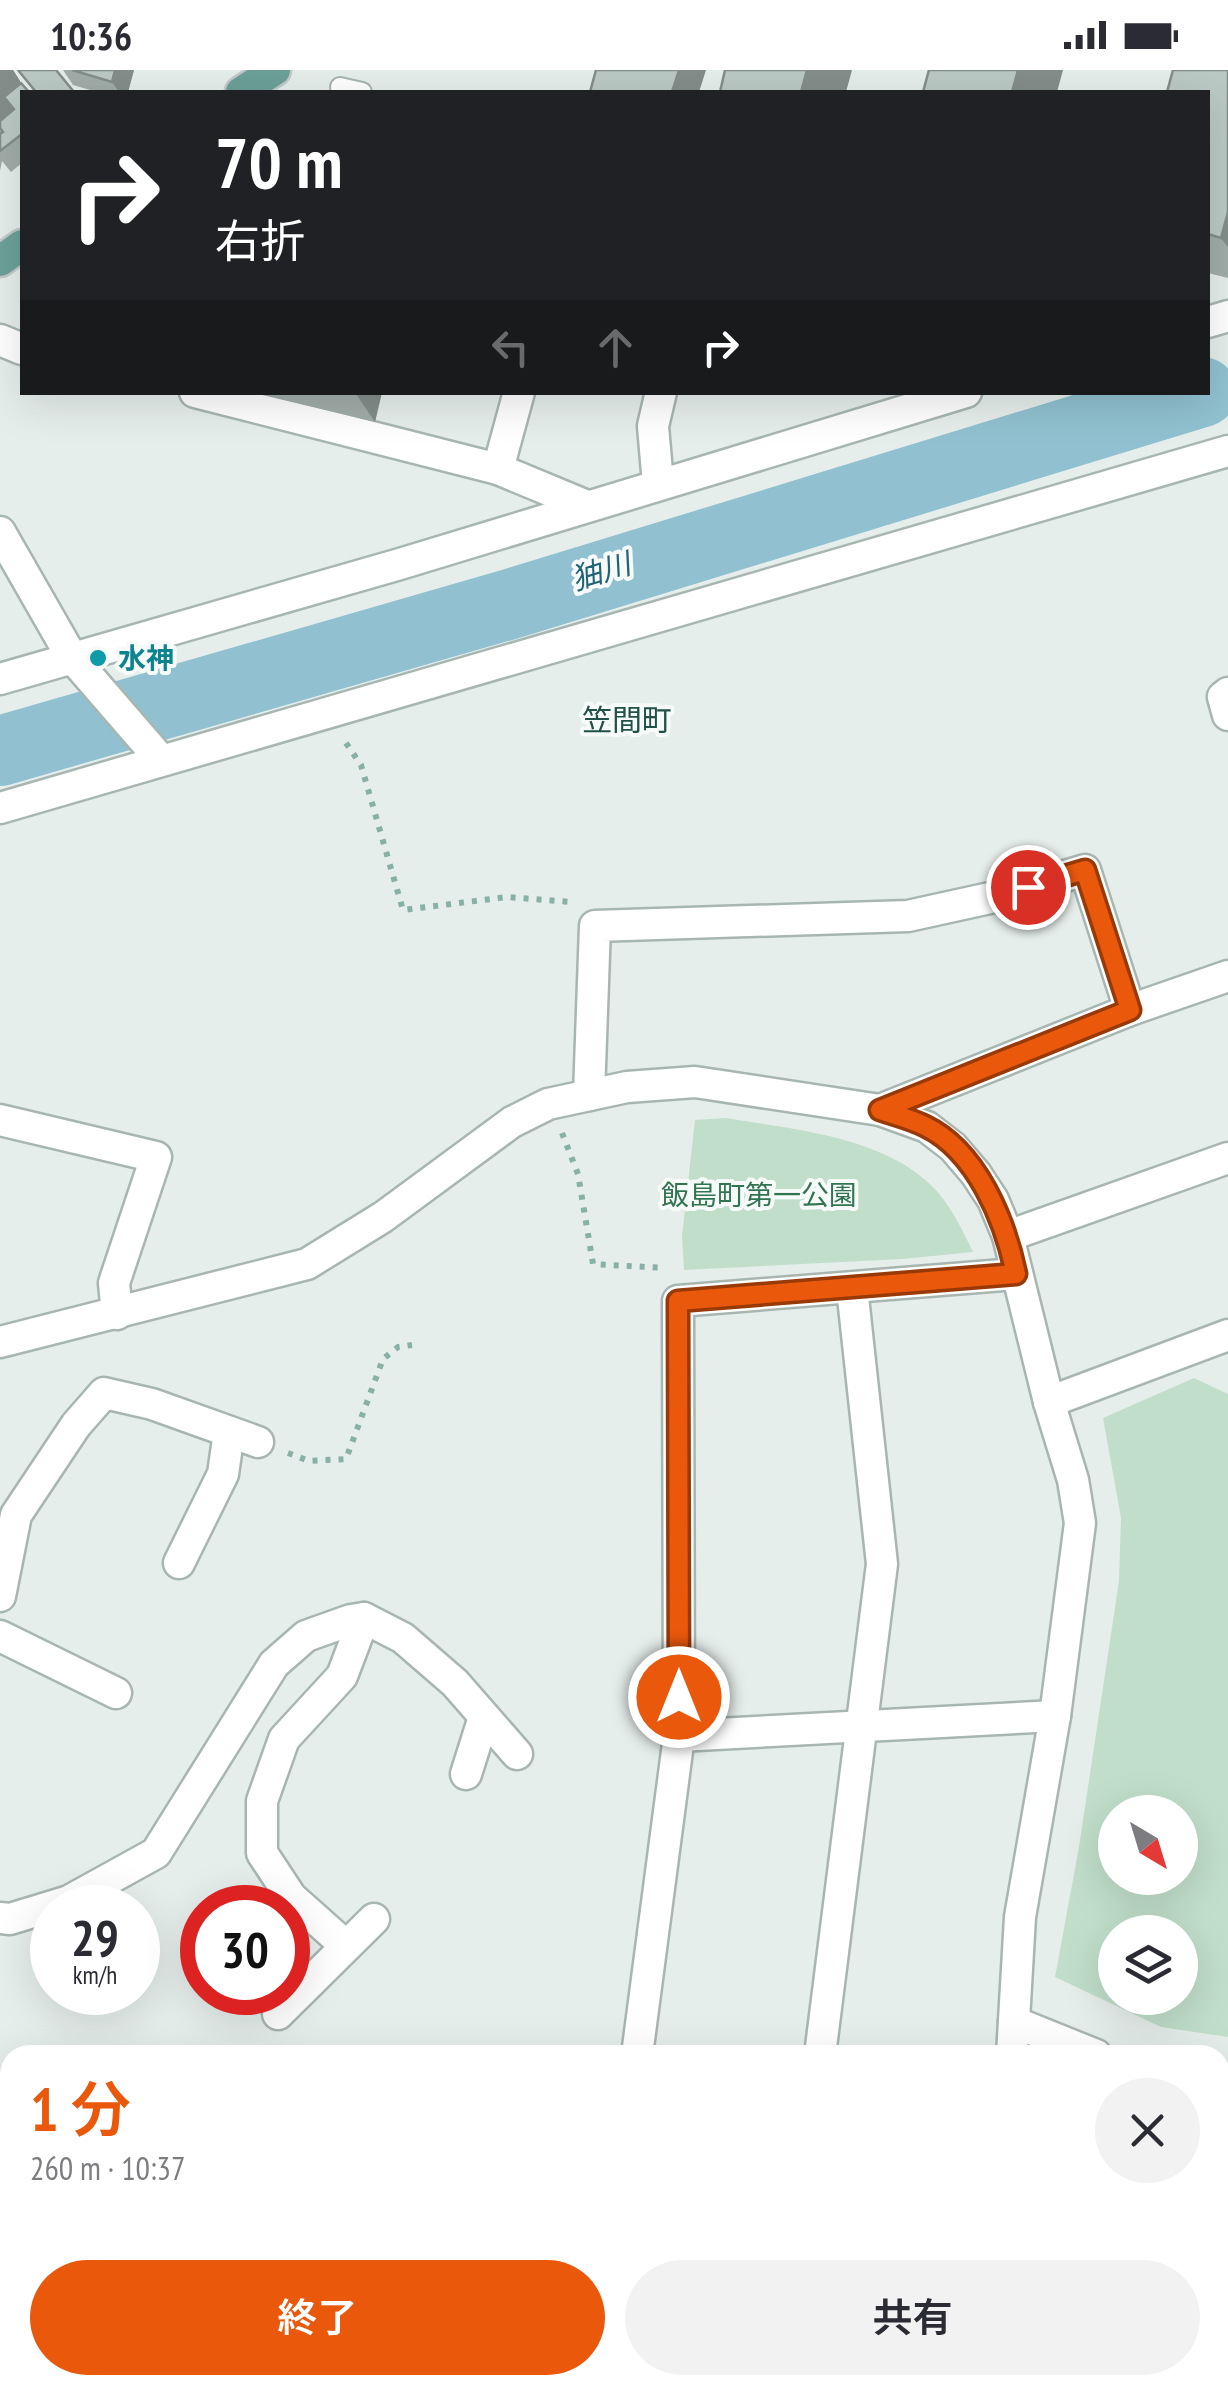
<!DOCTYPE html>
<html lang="ja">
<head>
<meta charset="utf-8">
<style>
	:root { --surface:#fff; --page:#f2f2f3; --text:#2b2b33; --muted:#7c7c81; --accent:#ea580c }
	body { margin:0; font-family:"PT Sans Narrow","Noto Sans JP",sans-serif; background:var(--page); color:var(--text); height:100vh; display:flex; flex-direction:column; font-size:38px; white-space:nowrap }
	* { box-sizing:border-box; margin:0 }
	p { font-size:32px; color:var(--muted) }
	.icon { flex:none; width:55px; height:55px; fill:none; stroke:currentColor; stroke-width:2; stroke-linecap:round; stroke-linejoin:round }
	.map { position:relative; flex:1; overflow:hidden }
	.sheet { position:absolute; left:0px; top:1975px; width:1230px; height:350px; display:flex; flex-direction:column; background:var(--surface); border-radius:30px 30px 0 0; box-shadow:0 10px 40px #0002 }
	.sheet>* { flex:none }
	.top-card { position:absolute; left:20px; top:20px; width:1190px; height:305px; border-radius:0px; box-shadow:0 10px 40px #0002; background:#202124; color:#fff; overflow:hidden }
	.needle { width:65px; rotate:142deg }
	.fabs { position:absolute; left:1098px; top:1725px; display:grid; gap:20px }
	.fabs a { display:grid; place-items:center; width:100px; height:100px; border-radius:50%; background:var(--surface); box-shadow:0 10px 40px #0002; font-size:50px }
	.speed { position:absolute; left:30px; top:1815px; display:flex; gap:20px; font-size:50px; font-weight:700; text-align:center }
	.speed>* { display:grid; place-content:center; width:130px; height:130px; border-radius:50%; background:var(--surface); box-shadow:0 10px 40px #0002; line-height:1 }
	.speed small { font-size:25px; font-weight:400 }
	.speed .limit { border:15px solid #d22; background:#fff; color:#111 }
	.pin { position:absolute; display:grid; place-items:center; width:85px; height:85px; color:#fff; margin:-42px; border:5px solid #fff; border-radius:50%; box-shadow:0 2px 10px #0007 }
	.me { position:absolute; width:110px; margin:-55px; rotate:0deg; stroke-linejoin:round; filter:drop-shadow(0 0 8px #0008) }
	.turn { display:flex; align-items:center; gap:35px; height:210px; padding:0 30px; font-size:45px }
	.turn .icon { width:130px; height:130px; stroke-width:2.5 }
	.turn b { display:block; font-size:70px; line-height:85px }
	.lanes { display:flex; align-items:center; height:95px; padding:0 30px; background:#0003; justify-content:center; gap:50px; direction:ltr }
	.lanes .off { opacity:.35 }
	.round { display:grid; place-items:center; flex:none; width:105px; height:105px; border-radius:52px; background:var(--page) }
	.summary { display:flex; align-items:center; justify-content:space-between; height:170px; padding:0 30px }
	h1 { font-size:60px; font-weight:600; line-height:75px; color:var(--accent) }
	.cta { display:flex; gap:20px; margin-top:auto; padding:20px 30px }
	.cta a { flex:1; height:115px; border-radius:60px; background:var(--accent); color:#fff; font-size:40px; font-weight:600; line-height:115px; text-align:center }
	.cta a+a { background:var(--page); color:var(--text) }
	.status { display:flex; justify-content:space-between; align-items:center; height:70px; padding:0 50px; background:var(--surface); direction:ltr }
	.status svg { height:28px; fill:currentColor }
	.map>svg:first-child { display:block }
	.green { fill:#c0deca; fill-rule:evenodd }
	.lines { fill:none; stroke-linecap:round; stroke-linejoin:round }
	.river { stroke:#91c1d0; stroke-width:70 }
	.lane-casing { stroke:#a8b6b2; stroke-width:22 }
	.street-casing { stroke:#a8b6b2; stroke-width:35 }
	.secondary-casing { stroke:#a4b9b3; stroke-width:35 }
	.primary-casing { stroke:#c2c9c8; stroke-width:35 }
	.path { stroke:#87b0a6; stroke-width:6; stroke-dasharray:5 8; stroke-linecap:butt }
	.lane { stroke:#fff; stroke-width:18 }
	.street { stroke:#fff; stroke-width:30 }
	.secondary { stroke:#fff; stroke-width:30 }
	.primary { stroke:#6ca197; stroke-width:30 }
	.wall { fill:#a1ada9 }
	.shaded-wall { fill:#838d89 }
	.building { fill:#bbc9c4; stroke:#838d89; stroke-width:2.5 }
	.route-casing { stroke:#983908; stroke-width:25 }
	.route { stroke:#ea580c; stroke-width:18 }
	.culture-dot { fill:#0f9aa8; stroke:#f6faf8; stroke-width:4 }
	.labels { text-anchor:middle; stroke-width:8; stroke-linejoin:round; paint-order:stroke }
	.culture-label { font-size:28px; font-weight:bold; fill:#0d838f; stroke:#f6faf8; text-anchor:start }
	.park-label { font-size:28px; fill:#317550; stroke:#f6faf8 }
	.water-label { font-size:30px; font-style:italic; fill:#216479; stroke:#f6faf8 }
	.neighbourhood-label { font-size:30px; fill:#215149; stroke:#f6faf8 }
</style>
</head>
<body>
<div class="status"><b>10:36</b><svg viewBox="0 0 49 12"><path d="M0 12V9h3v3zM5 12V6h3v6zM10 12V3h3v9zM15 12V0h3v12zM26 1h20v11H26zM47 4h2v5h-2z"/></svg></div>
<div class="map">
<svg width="1228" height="2325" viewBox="0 0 1228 2325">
	<rect width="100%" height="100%" fill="#e6eeeb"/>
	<g class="green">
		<path d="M 726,1048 C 791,1059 882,1066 932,1116 C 950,1134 962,1159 973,1182 L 902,1189 L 684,1200 L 682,1166 L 695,1050 Z"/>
		<path d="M 1194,1308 L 1228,1324 L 1228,1967 L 1161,1957 L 1055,1907 L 1079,1777 L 1119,1511 L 1121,1448 L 1103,1348 ZM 1115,1742 L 1180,1742 L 1180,1808 L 1115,1808 ZM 1115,1862 L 1180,1862 L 1180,1928 L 1115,1928 Z"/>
	</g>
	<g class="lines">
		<polyline class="river" points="0,681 507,535 1202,322"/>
		<defs>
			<polyline id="lane" points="340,17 362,22"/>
			<g id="street">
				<polyline points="1208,252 1228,246"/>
				<polyline points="0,270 22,279"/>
				<polyline points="195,322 498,399 519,322"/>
				<polyline points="498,399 587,436"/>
				<polyline points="658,414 653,356 661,322"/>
				<polyline points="0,462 71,586 161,690"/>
				<polyline points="0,609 400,494 966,322"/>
				<polyline points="1228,623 1223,627 1228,645"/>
				<polyline points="0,738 1228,381"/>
				<polyline points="589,1025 595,856 908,846 999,826 1085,800 1130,940"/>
				<polyline points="880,1040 1130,940 1228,906"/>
				<polyline points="0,1050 156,1087 114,1213 117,1244"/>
				<polyline points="1008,1166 1228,1088"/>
				<polyline points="0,1272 307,1194 383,1147 512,1052 548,1034 627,1017 695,1012 880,1040 927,1057 953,1077 976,1104 993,1130 1008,1166 1049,1332 1073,1410 1080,1453 1055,1646 1020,1847 1012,1985"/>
				<polyline points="1049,1332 1228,1265"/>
				<polyline points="179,1493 223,1404 229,1362"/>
				<polyline points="0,1526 16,1445 76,1355 104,1323 152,1334 258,1372"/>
				<polyline points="0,1566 116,1623"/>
				<polyline points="679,1666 1055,1646"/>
				<polyline points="466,1704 484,1647"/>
				<polyline points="0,1848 10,1849 69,1831 156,1783 274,1594 306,1566 351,1550 364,1548 403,1568 455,1613 517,1684"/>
				<polyline points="346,1876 291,1827 262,1783 262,1731 284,1669 342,1606 364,1548"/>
				<polyline points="278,1944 374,1849"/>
				<polyline points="1014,1952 1096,1985"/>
				<polyline points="637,1985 679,1666 678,1231 1016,1204"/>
				<polyline points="820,1985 882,1494 852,1218"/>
				<polyline points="1220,2030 1228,2033"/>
				<polyline points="1220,2155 1228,2150"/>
				<polyline points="0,2225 10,2215"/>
				<polyline points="88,2315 90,2325"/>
				<polyline points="1094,2315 1104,2325"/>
				<polyline points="413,2325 420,2315"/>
				<polyline points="862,2325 877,2315"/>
			</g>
			<g id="secondary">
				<polyline points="0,2178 10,2189"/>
				<polyline points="130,2315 139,2325"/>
			</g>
			<g id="primary">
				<polyline points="241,22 275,0"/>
				<polyline points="0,191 22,175"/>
			</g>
		</defs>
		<use href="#lane" class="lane-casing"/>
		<use href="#street" class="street-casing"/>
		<use href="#secondary" class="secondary-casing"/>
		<use href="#primary" class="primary-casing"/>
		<g class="path">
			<polyline points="346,673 361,695 403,840 507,827 572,832"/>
			<polyline points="562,1063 578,1104 593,1194 665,1198"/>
			<polyline points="288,1383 309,1391 346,1389 383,1289 398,1277 412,1275"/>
			<polyline points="688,2315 697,2325"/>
		</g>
		<use href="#lane" class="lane"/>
		<use href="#street" class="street"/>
		<use href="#secondary" class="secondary"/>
		<use href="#primary" class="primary"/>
	</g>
	<g class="wall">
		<polygon points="0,0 13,0 20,11 20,14 22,22 22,93 11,102 2,91 0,101"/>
		<polygon points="63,0 134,0 128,22 97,22 73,15"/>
		<polygon points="1228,0 1228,208 1208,203 1208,22"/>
		<polygon points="250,322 382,322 375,352"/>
	</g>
	<g class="shaded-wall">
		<polygon points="0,0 13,0 20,11 14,39 4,27 14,40 0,58"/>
		<polygon points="115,0 134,0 128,22 119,22 112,12"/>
		<polygon points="679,0 706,0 699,22 672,22"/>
		<polygon points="807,0 852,0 846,22 801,22"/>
		<polygon points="1018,0 1063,0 1057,22 1012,22"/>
		<polygon points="1228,142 1228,177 1221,168"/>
		<polygon points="356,322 382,322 375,352 356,324"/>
	</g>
	<g class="building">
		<polygon points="18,0 56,0 74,22 36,22"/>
		<polygon points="72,0 115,0 112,12"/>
		<polygon points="596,0 679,0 672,22 590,22"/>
		<polygon points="725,0 807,0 801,22 720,22"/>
		<polygon points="929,0 1018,0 1012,22 923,22"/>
		<polygon points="1173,0 1228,0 1228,142 1221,168 1208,164 1208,22 1167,22"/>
		<polygon points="21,13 29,22 22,22 22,64 0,81 0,64 3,62 0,58 0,51 14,39 4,27"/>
	</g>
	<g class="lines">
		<defs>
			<path id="route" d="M 679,1627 L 678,1231 L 1016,1204 C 1005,1151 977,1081 925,1056 C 911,1049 895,1045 880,1040 L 1130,940 L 1085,800 L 1028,817"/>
		</defs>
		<use href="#route" class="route-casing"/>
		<use href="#route" class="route"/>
	</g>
	<circle class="culture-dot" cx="98" cy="588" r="10"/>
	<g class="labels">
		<g class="culture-label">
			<text x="118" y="598">水神</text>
		</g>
		<g class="park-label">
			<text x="759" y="1135">飯島町第一公園</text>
		</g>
		<g class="water-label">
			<text transform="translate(601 502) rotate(-17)" y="10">㹨川</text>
		</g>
		<g class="neighbourhood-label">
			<text x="627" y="661">笠間町</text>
		</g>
	</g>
</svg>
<div class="fabs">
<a><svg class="needle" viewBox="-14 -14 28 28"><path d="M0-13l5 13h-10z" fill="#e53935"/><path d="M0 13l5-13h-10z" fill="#7c7c81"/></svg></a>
<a><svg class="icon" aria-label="layers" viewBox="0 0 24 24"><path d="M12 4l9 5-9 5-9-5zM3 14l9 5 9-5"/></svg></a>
</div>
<div class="speed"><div>29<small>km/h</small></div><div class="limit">30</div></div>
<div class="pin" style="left:1028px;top:817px;background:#d93025"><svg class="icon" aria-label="arrive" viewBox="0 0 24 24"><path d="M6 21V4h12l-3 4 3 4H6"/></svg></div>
<svg class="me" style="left:679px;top:1627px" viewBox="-20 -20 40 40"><circle r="17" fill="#ea580c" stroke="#fff" stroke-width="3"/><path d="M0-11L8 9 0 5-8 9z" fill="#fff"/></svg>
<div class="top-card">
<div class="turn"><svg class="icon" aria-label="right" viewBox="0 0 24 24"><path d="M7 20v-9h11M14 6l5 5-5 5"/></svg><div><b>70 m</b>右折</div></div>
<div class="lanes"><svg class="icon off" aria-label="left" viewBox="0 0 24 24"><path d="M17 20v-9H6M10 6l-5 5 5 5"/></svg><svg class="icon off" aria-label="ahead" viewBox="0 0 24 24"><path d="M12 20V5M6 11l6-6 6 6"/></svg><svg class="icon" aria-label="right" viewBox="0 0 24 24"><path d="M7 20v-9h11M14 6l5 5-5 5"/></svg></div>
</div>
<section class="sheet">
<div class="summary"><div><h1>1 分</h1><p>260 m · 10:37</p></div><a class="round"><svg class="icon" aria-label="close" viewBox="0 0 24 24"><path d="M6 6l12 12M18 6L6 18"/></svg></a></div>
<div class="cta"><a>終了</a><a>共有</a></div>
</section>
</div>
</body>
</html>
